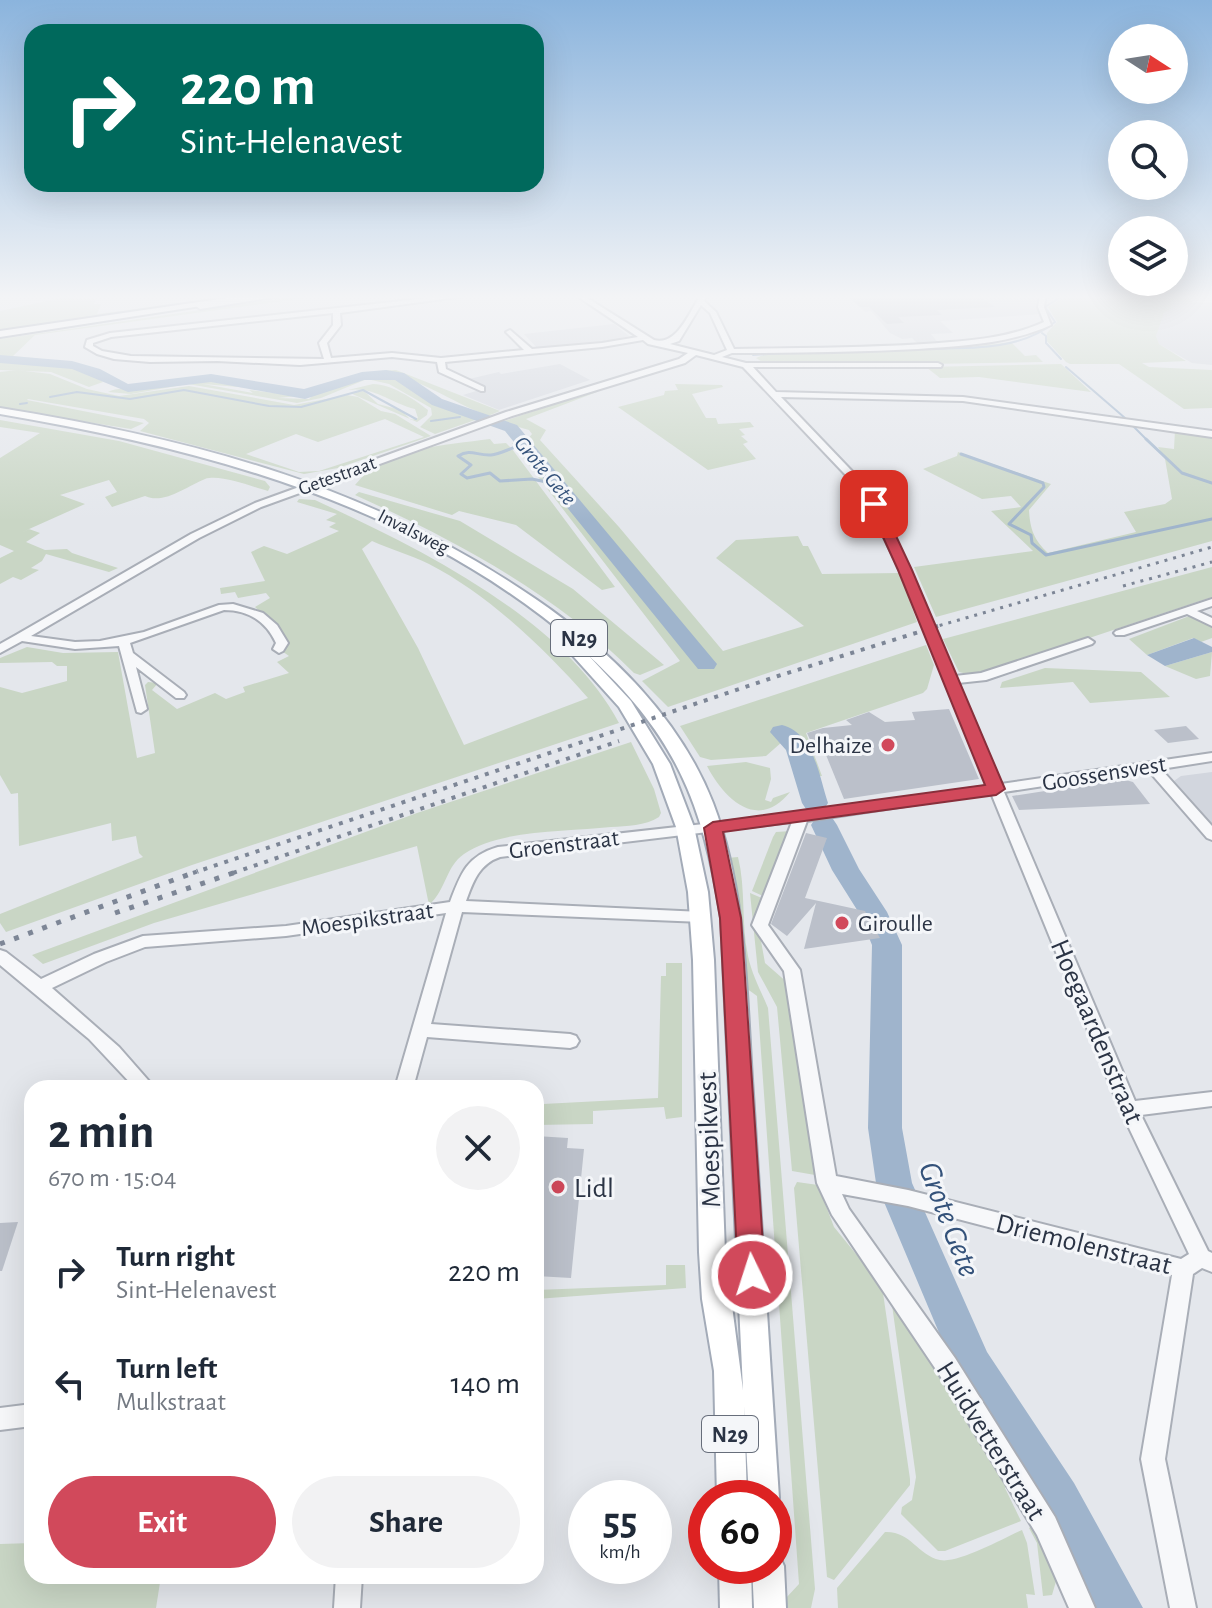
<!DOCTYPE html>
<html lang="en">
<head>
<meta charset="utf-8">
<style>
	:root { --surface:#fff; --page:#f2f2f3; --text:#1f2937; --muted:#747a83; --accent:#d1495b }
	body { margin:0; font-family:"Alegreya Sans",sans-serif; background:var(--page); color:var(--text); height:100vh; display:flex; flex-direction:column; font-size:30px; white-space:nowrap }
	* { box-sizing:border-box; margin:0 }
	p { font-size:26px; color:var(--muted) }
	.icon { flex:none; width:44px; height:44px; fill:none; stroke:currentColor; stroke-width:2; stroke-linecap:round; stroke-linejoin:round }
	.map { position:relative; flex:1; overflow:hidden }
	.side { position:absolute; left:24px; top:1080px; width:520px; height:504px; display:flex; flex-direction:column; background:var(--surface); border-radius:24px; box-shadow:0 8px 32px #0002 }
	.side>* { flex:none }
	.banner { position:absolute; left:24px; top:24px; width:520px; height:168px; border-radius:24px; box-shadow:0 8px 32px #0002; background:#00695c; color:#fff; overflow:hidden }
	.needle { width:52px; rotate:102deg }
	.buttons { position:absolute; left:1108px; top:24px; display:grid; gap:16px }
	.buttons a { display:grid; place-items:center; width:80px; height:80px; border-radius:50%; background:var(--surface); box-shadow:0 8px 32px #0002; font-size:40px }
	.speed { position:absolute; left:568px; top:1480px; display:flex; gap:16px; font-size:40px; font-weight:700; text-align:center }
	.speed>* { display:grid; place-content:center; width:104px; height:104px; border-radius:50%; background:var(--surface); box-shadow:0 8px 32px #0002; line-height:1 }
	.speed small { font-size:20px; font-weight:400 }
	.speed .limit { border:12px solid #d22; background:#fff; color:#111 }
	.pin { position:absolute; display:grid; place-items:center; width:68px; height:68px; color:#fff; margin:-34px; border-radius:16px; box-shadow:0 4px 12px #0006 }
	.me { position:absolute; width:88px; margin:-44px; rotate:356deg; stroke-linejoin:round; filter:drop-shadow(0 0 6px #0008) }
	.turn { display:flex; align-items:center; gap:28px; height:168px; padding:0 24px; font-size:36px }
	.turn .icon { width:104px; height:104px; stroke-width:2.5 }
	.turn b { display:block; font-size:56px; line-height:68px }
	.round { display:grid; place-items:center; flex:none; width:84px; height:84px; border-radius:42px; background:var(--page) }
	.head { display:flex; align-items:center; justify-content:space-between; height:136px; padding:0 24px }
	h1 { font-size:48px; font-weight:700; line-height:60px }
	.primary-button { display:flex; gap:16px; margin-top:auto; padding:16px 24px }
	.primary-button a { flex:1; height:92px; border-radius:48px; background:var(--accent); color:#fff; font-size:32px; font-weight:700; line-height:92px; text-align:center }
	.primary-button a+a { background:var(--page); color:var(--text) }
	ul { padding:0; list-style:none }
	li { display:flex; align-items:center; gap:24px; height:112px; padding:0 24px }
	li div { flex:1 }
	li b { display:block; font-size:30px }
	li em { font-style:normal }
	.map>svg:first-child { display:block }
	.built { fill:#d2d6de }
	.green { fill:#c9d6c5; fill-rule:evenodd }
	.water { fill:#9fb4cc }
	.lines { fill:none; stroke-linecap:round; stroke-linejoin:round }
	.stream-far1 { stroke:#9fb4cc; stroke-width:2 }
	.stream { stroke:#9fb4cc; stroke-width:3 }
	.river { fill:#9fb4cc; fill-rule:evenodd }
	.building { fill:#bbc0ca }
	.minor-casing { stroke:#a9aeb7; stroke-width:4 }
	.major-casing { stroke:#a3abb8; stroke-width:4 }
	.highway-casing { stroke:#8b94a3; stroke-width:4 }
	.minor { fill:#f7f8fa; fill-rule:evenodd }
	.major { fill:#fff; fill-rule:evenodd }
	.highway { fill:#fff; fill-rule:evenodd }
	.rail-far2 { stroke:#7d8696; stroke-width:3; stroke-dasharray:3 6; stroke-linecap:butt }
	.rail-far1 { stroke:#7d8696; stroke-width:4; stroke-dasharray:4 7; stroke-linecap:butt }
	.rail { stroke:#7d8696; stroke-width:5; stroke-dasharray:5 10; stroke-linecap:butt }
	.route { fill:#d1495b; stroke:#882f3b; stroke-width:2 }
	.poi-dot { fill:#d1495b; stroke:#f4f6f9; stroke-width:3 }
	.labels { text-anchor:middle; stroke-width:6; stroke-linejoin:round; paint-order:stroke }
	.far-street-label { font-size:20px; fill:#2b3445; stroke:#f4f6f9 }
	.far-water-label { font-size:22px; font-style:italic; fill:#34527a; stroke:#f4f6f9 }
	.shield { fill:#f4f6f9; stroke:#676e7b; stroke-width:2 }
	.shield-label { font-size:22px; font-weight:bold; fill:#2b3445 }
	.poi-label { font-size:24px; fill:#2b3445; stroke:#f4f6f9; text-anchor:end }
	.street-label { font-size:24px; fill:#2b3445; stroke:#f4f6f9 }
	.near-street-label { font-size:28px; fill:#2b3445; stroke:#f4f6f9 }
	.near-poi-label { font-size:28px; fill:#2b3445; stroke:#f4f6f9; text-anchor:start }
	.near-water-label { font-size:32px; font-style:italic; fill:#34527a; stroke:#f4f6f9 }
</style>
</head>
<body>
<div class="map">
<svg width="1212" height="1608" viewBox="0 0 1212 1608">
	<rect width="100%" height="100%" fill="#e4e7ec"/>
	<g class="built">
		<polygon points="848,296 1039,296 1038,307 1043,314 940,321 953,333 931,334 939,344 919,345 912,338 902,339 890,333 871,311 865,312"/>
		<polygon points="1169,300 1212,303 1212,365 1192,363 1159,344 1156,336 1158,324 1164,313 1171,308"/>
		<polygon points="614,324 629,336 607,342 539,350 524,334"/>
		<polygon points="560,364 590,380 499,410 463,395 486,388 469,379 499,372 501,374"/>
		<polygon points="1212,772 1212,825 1174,781 1181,776"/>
	</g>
	<g class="green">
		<polygon points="233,296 245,296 0,332 0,311 61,298 96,299 94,304 101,304 97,314"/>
		<polygon points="298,296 320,296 35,335 13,356 33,358 0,357 0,339"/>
		<polygon points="1086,296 1190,296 1192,302 1170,300 1172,308 1164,313 1156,336 1159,344 1186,361 1142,363 1149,367 1212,370 1212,408 1184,409 1119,364 1070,364 1066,362 1046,340 1047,333 1057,322 1048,307 1061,299"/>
		<polygon points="1011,342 1025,356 1036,355 1043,362 809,366 767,365 756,358 766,354 962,348"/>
		<path d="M 0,361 C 26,362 86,361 103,382 L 89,387 L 51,372 L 0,370 Z"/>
		<polygon points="1061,364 1091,392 979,377 940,378 926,367"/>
		<path d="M 17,370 L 50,374 L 87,389 L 119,396 L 189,386 L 294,405 L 347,395 L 358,397 L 381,411 L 395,414 L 431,436 L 338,468 L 304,474 L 140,431 L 149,423 L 144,419 L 28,399 L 27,400 L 144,423 L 131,429 L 0,408 L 0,372 ZM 385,419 L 424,437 L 319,471 L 299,472 L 246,454 L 296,434 L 318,442 Z"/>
		<path d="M 396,370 L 500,411 L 488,416 C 452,402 417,377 381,371 Z"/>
		<path d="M 386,375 C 405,379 420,401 442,408 C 454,412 468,414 481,418 L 435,434 L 420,427 L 432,415 L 431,408 L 389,384 L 367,379 L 321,398 L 297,403 L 188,384 L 131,394 L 108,392 C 117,387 128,390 138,389 C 177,385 211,374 250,388 L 203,384 L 253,393 L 249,390 L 299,396 L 278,398 L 309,399 L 311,397 L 305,396 L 354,380 Z"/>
		<path d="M 373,384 C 391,384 414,399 428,410 L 427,415 L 417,422 L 350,393 L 364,391 L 378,404 L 401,410 L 411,420 L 418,418 L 415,409 C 391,403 374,386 348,390 Z"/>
		<polygon points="675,384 722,385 723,387 692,394 706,418 716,418 718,424 750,422 754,427 739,429 745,435 741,436 748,442 743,444 756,459 708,470 618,407 664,395 665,391 678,390"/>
		<polygon points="594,391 597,392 526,419 546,430 540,440 619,527 723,651 804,626 716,558 736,540 798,536 803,546 808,546 822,574 900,573 917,622 668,707 642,681 680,661 512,443 519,443 697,664 710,665 709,660 526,441 532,434 529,430 501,422"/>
		<path d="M 0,420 L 119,441 L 265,481 L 270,487 L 268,491 C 252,487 221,474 205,479 C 187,486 164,505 145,496 L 112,507 L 105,497 L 117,492 L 109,480 L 60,495 L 85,504 L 18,534 L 29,529 L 40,533 L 26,542 L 45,550 L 67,549 L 72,553 L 118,568 L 109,572 L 46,554 L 42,561 L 31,568 L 39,570 L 21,580 L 13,577 L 0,584 L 0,558 L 14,551 L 0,545 L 0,458 L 40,433 L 0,427 Z"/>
		<path d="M 1175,430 L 1212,435 L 1212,541 L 936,617 L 914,567 L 1033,551 L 991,511 L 1021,507 L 1011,496 L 982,499 L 923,469 L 957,456 L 958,452 L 1051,484 L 1029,510 C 1030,529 1034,540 1048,553 L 1136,532 L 1124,512 L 1165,504 L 1172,499 L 1165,459 L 1158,447 L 1174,449 Z"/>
		<path d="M 490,439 L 494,444 L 506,443 L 512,449 L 615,587 L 602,590 L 516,525 L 459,511 L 452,515 L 355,485 C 385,447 446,445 490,439 Z"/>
		<path d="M 359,492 L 460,521 L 573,589 L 664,665 L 640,675 L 634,673 C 556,594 455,540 355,495 Z"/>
		<path d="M 299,499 L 315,500 C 419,548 563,618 619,723 L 192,865 L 6,932 L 0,923 L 0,914 L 143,857 L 139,853 L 136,836 L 112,841 L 111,823 L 19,846 L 18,793 L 11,794 L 0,775 L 0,687 L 22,693 L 67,681 L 67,666 L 57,666 L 52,662 L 0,663 L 0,658 L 27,647 L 63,653 L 118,652 L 137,758 L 155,753 L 145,685 L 148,682 L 158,683 L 152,690 L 177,709 L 215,693 L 226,699 L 245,692 L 243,687 L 289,673 L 277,662 L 289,656 L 279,649 L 287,646 C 281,627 268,619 255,607 L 270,598 L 266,593 L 238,598 L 235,592 L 221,594 L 220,588 L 265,581 L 251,552 L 264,546 L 287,554 L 339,531 L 329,527 L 336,523 L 326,520 L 337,514 L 297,502 ZM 372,541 C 390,549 411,555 429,564 C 489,595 544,648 588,698 L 464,745 L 418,648 L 362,549 Z"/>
		<polygon points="1212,567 1212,597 976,676 959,672 943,639"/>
		<polygon points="1192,615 1212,626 1212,638 1201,642 1193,638 1147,655 1129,639"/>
		<path d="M 926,645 L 934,665 L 927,689 L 923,693 L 806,733 L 822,776 L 813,776 C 808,754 807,741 786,727 L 775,734 L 782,742 L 766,756 L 711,760 L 700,757 L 680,726 Z"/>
		<polygon points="1212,652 1210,676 1196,679 1165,666"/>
		<polygon points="1045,668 1141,672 1170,697 1090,703 1073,682 1000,688 1002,682"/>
		<path d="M 631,742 L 654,789 L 661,813 L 659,817 C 645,826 627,826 611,827 C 567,832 500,829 464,854 C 446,866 446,890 429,905 L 417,846 L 154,923 L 43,964 L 32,955 L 417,813 Z"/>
		<path d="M 746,762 L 770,768 L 771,779 L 765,800 L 771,802 L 773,798 L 790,792 C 758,832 724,799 707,766 Z"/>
		<polygon points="791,831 765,897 752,891 773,837 776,832"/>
		<path d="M 738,857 C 746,889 741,923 748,956 C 752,975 761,991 768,1008 L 815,1589 L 811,1608 L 786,1608 L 786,1598 L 799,1584 L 757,996 L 746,988 L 727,858 Z"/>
		<polygon points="750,893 764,899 757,919 765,963 789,984 815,1175 792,1171 777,1007 758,972"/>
		<polygon points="666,963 682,963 682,1117 666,1119 664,1107 593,1111 593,1124 536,1125 536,1110 543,1110 543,1104 658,1098 661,976 666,976"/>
		<polygon points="797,1182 818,1185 834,1227 882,1286 910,1479 910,1485 834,1580 827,1577 794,1188"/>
		<polygon points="666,1265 685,1265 686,1288 536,1299 536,1290 666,1285"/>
		<polygon points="895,1304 1011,1484 1005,1488 1021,1521 945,1551 938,1551 901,1514 902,1507 912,1500 916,1477 892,1305"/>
		<polygon points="1032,1526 1038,1532 1057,1578 1052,1595 1043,1596 1037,1543 1029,1528"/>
		<path d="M 1022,1530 L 1027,1543 L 1035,1595 L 1026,1594 L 1028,1608 L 838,1608 L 837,1588 L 885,1532 C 911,1531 917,1555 940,1560 C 958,1564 1004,1538 1022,1530 Z"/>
		<polygon points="32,1543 32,1576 161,1576 156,1608 0,1608 0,1544"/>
	</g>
	<polygon class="water" points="1194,638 1212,647 1212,652 1165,666 1147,655"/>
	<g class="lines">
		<g class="stream-far1">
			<polyline points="1042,333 1046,336 1046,343 1061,359"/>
			<path d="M 919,349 C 964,348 1019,352 1055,322 L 1045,307 L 1061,297 L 1072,296"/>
			<polyline points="753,355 783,353"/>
			<polyline points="1066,367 1125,418"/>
			<polyline points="50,397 77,392 130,399 184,390 269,406 301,407 363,390 416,419"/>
			<polyline points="20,404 27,403"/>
			<polyline points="466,415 469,413"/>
			<polyline points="431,421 460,417"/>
			<polyline points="502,425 506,423"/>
			<polyline points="1132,425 1148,441"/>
		</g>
		<g class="stream">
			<polyline points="1146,439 1182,473 1212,483"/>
			<path d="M 523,445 C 512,447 501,454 491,455 C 477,456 471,448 458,456 L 471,465 L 461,474 L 467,478 L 490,473 L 500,481 L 532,479 L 556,484"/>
			<polyline points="961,454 1043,483 1044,487 1009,524 1031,535 1032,543 1046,555 1212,519"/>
		</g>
		<g class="river">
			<polygon points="0,355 72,361 100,369 128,384 211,374 304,389 362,372 386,370 404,373 442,399 517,425 717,664 714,669 698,669 505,431 432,405 395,380 364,380 305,399 211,382 128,392 72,369 0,363"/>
			<path d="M 782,725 C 814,733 819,776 828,803 L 824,809 L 806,809 L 802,803 L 786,750 L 770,732 L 773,727 Z"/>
			<polygon points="824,817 833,819 837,825 859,869 887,912 902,945 902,1128 912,1183 987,1352 1074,1483 1143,1608 1093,1608 1042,1515 959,1380 876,1183 868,1128 872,945 859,913 832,870 811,825 815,819"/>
		</g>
	</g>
	<g class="building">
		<polygon points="848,296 980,296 995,307 937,310 942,315 898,317 904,323 887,324 869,307 860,307"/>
		<polygon points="949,709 979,779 844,799 826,755 817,755 807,733 823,728 852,725 846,720 869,712 885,722 915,720 912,712"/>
		<polygon points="1186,726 1199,739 1168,743 1154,730"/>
		<polygon points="1122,779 1133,782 1150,804 1019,810 1012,796"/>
		<polygon points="806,833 827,838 805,898 865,911 880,938 804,949 816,903 787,936 771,924"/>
		<polygon points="536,1136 568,1138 567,1148 584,1149 571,1278 536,1276"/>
		<polygon points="18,1222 2,1271 0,1271 0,1223"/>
	</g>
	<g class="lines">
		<defs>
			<g id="minor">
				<path d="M 446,296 L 465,296 L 340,313 L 341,325 L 327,343 L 331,358 L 392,353 L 441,358 L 524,350 L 506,332 L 510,330 L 532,349 L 602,343 L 638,337 L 577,296 L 584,296 L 654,340 C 677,346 689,313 700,296 L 706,296 L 704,301 L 716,312 L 734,349 C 797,348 861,348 924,344 C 965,341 1007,339 1044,322 L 1038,307 L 1040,296 L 1046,296 L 1044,307 L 1051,325 C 1009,344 963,346 918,349 C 856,352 794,353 732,353 L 722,357 L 746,363 L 938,363 L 942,365 L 941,367 L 753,367 L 776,392 L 963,397 L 1212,431 L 1212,437 L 963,401 L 781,397 L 870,490 L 910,570 L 955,676 L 981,673 L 1088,638 L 1094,642 L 1092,644 L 986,680 L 958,683 L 1001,784 L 1212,753 L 1212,761 L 1161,769 L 1212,826 L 1212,840 L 1207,838 L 1148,770 L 1004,792 L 1135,1101 L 1212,1092 L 1212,1106 L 1141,1115 L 1208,1251 L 1212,1253 L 1212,1272 L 1202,1268 L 1193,1274 L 1165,1459 L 1196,1608 L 1170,1608 L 1141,1459 L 1172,1275 L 908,1206 L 842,1194 L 849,1209 L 955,1358 L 1055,1517 L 1095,1608 L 1069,1608 L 1037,1535 L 939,1374 L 832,1215 L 817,1183 L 784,971 L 752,925 L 792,822 L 500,857 C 479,864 473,882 466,901 L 702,912 L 708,913 L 710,917 L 708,921 L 702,922 L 462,912 L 431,1024 L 570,1034 L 576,1036 L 579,1041 L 576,1046 L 570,1048 L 427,1037 L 413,1088 L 395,1088 L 446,913 L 286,936 L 145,947 L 106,962 L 52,988 L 119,1047 L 155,1088 L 135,1088 L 89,1039 L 0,965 L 0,950 L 6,952 L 41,979 L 94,954 L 143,936 L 286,926 L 450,902 C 461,873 467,856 498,847 L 801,813 L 988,786 L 900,570 L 861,491 L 743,367 L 696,355 L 685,363 L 512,416 L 261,507 L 199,538 L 31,636 L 75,642 L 100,641 L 144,632 L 219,605 L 233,604 L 263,613 L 277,625 L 288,643 L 283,651 L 279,653 L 273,649 L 276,643 C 266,621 248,610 224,610 L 130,643 L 133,653 L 184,692 L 186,695 L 184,698 L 176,698 L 136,667 L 147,709 L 141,713 L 137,712 L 119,646 L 75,649 L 22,641 L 0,653 L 0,644 L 16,635 L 191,534 L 255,503 L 506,412 L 679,359 L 688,353 L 648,344 L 643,340 L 602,347 L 445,362 L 446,369 L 484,387 L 484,391 L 481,391 L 439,372 L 437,362 L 392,357 L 300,365 L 217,361 L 150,362 L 114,359 L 97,354 L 85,347 L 87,340 L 110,333 ZM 701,305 L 710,313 L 727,350 L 714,355 L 670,344 L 679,341 ZM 333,313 L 333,325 L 319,343 L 324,359 L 131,356 L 102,351 L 93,346 L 93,343 L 111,337 ZM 991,793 L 1120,1109 L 1189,1254 L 1181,1259 L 908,1190 L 836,1176 L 800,970 L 768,925 L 807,821 Z"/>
				<polygon points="1212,599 1212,606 1197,611 1212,618 1212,626 1187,614 1124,635 1116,635 1114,633 1116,631"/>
				<polygon points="32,1404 32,1426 0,1430 0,1408"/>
				<polygon points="336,1576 362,1576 360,1608 334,1608"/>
			</g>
			<g id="major">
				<polygon points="257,296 280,296 200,309 196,306"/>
				<path d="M 0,408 C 197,440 370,485 537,600 C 610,650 680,718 713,803 C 748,895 746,997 753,1094 C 762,1229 770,1363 779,1498 L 775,1509 L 774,1498 L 749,1498 L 744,1406 L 747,1498 L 717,1498 L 714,1371 L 702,1299 L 699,1252 L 693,960 L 688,892 L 676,827 L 653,764 L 619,707 L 565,647 L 575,643 C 413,504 206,449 0,414 ZM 589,656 C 676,736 703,804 721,918 L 743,1390 L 725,1252 L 714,960 L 708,892 L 694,827 L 670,764 L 631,701 Z"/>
				<polygon points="774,1552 779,1555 784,1566 786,1608 754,1608 752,1566 774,1566"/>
				<polygon points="719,1566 751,1566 752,1608 720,1608"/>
			</g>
			<polygon id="highway" points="240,296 266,296 0,337 0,331"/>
		</defs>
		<use href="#minor" class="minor-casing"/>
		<use href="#major" class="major-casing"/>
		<use href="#highway" class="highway-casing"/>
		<use href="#minor" class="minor"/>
		<use href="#major" class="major"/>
		<use href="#highway" class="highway"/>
		<g class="rail-far2">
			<polyline points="1123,586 1212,562"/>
			<polyline points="931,628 1212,547"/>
		</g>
		<g class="rail-far1">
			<polyline points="193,873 778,676 938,626"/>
			<polyline points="233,873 619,741"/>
		</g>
		<g class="rail">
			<polyline points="115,913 239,871"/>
			<polyline points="0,944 198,871"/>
		</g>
	</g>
	<linearGradient id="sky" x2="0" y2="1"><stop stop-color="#8bb4dd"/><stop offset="0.57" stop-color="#f3f4f6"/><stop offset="1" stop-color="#f3f4f6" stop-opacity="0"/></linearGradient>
	<rect width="1212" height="521" fill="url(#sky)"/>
	<polygon class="route" points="874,501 881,504 912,570 1005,789 996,795 723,832 741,918 765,1275 761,1283 752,1287 742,1283 738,1275 720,918 704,828 713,822 985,785 898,570 868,504"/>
	<g class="poi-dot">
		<circle cx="888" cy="745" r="8"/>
		<circle cx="842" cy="923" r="8"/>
		<circle cx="558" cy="1187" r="8"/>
	</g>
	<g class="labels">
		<g class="far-street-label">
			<text transform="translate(337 475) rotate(-20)" y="7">Getestraat</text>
			<text transform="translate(414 531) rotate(27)" y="7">Invalsweg</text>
		</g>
		<g class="far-water-label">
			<text transform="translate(546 470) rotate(50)" y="8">Grote Gete</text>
		</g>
		<g class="shield">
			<rect x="551" y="620" width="56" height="36" rx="6"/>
			<rect x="702" y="1416" width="56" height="36" rx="6"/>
		</g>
		<g class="shield-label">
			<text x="579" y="646">N29</text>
			<text x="730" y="1442">N29</text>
		</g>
		<g class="poi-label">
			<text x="872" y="753">Delhaize</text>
			<text x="858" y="931" text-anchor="start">Giroulle</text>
		</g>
		<g class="street-label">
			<text transform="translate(1104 773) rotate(-9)" y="8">Goossensvest</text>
			<text transform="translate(564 844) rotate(-7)" y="8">Groenstraat</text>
			<text transform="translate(367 919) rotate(-8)" y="8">Moespikstraat</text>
		</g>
		<g class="near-street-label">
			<text transform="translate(1098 1031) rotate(67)" y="10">Hoegaardenstraat</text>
			<text transform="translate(708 1140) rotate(-92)" y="10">Moespikvest</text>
			<text transform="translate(1084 1243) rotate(14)" y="10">Driemolenstraat</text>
			<text transform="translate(992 1440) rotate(58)" y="10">Huidvetterstraat</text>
		</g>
		<g class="near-poi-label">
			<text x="574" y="1197">Lidl</text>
		</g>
		<g class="near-water-label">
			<text transform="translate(950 1219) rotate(69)" y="11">Grote Gete</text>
		</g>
	</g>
</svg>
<div class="buttons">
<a><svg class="needle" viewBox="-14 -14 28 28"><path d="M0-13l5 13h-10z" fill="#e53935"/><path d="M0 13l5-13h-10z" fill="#747a83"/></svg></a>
<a><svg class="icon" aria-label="search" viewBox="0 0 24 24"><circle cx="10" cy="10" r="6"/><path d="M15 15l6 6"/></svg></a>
<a><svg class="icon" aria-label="layers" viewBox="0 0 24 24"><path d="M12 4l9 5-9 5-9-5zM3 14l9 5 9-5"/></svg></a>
</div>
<div class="speed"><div>55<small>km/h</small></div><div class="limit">60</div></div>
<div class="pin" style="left:874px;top:504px;background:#d93025"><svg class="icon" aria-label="arrive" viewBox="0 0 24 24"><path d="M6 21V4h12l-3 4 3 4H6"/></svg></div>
<svg class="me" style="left:752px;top:1275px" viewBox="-20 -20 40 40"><circle r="17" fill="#d1495b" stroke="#fff" stroke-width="3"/><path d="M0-11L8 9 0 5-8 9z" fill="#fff"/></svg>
<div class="banner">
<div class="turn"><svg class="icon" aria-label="right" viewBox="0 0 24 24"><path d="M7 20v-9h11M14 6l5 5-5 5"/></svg><div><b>220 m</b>Sint-Helenavest</div></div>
</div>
<section class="side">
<div class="head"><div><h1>2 min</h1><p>670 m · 15:04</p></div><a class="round"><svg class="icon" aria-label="close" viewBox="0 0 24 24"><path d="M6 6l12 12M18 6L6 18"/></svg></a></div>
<ul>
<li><svg class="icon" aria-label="right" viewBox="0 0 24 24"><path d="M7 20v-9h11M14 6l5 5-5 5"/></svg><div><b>Turn right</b><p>Sint-Helenavest</p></div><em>220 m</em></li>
<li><svg class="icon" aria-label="left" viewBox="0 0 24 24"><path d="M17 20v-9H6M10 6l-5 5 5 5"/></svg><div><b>Turn left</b><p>Mulkstraat</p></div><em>140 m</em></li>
</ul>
<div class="primary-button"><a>Exit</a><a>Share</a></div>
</section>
</div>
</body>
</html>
